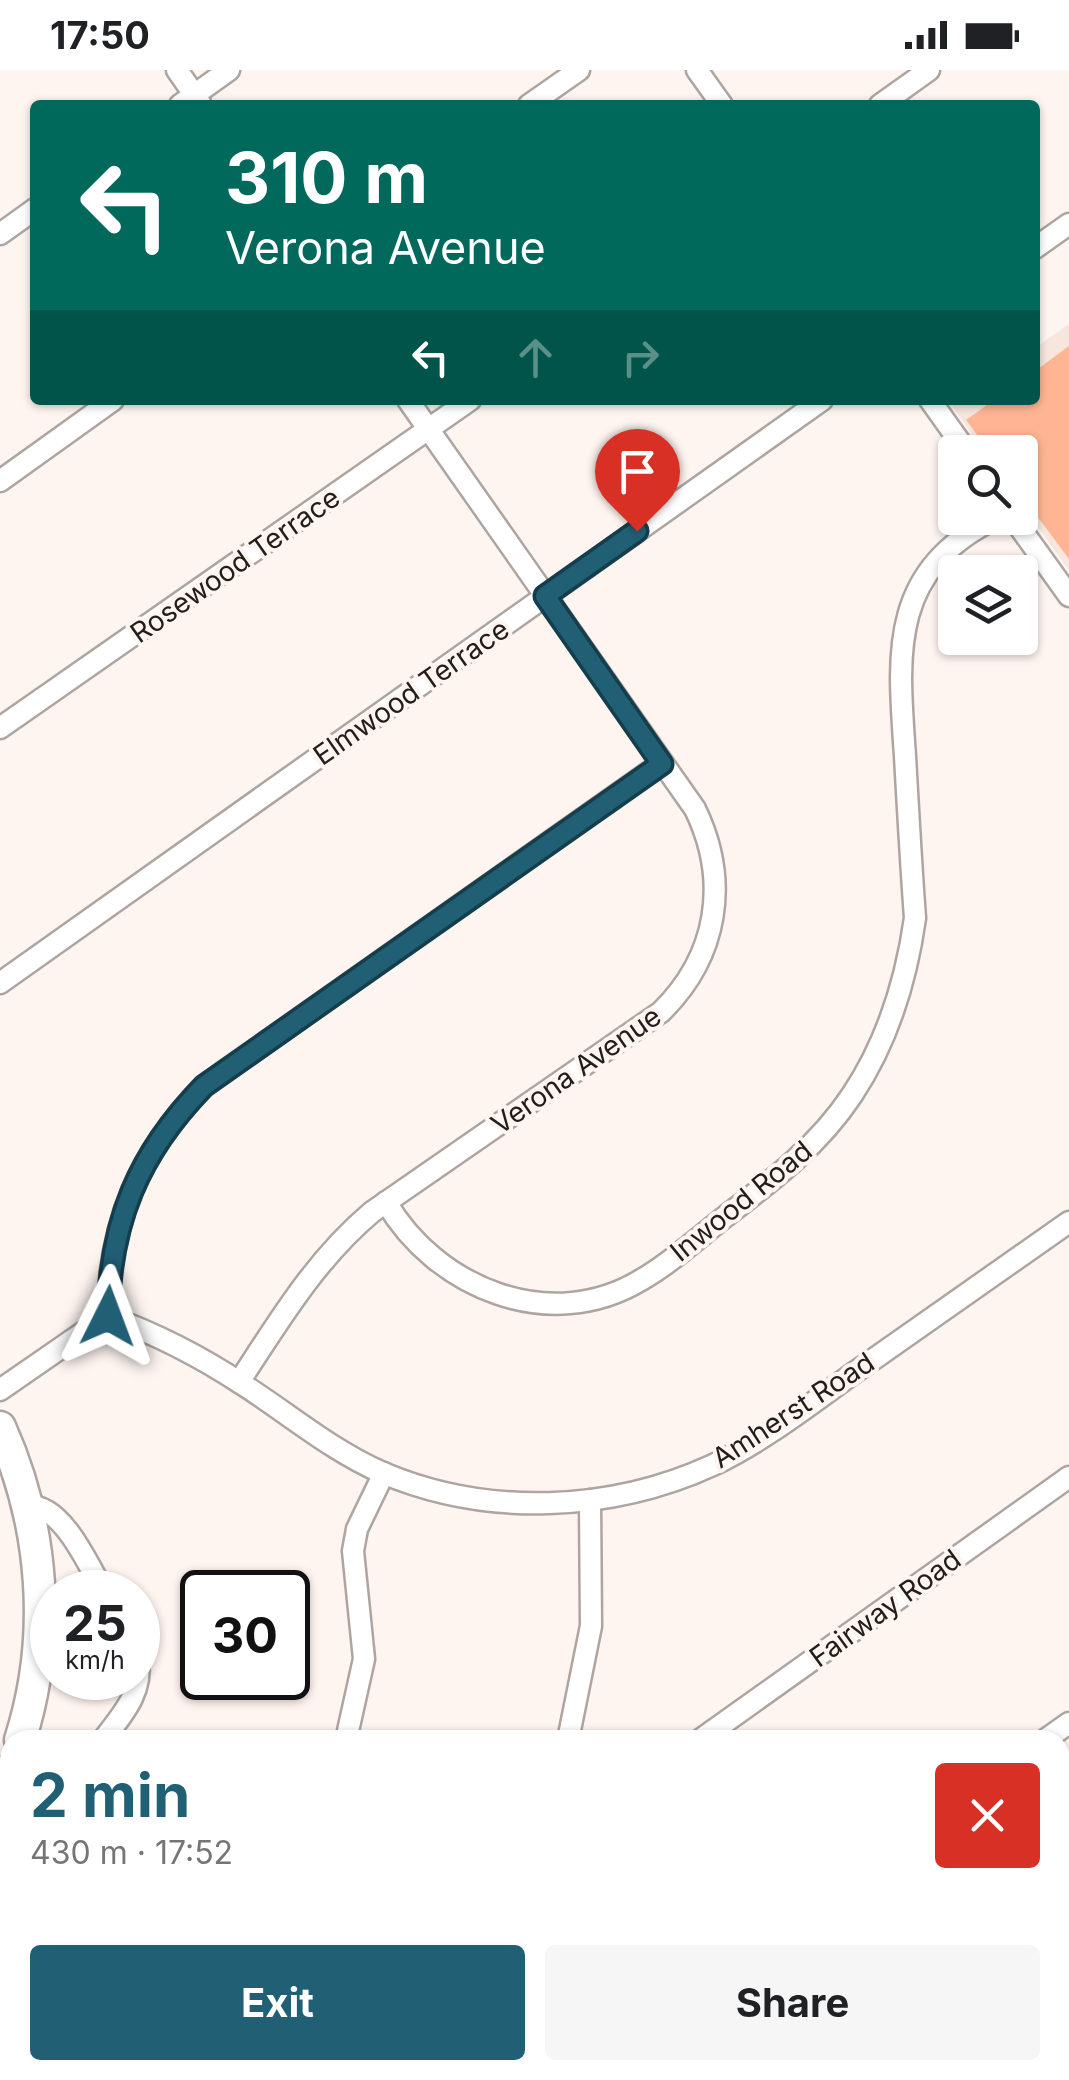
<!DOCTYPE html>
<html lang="en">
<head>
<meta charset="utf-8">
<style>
	:root { --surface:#fff; --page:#f6f6f6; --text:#202124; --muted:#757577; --accent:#215f75 }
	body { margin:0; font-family:Inter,sans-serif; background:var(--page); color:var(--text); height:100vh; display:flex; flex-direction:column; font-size:38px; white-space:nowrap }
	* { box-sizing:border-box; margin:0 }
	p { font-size:32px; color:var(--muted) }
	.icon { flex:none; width:55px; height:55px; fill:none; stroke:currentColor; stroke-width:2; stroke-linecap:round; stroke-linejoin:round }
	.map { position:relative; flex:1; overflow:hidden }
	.details { position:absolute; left:0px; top:1660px; width:1070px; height:350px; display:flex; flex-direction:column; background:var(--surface); border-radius:30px 30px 0 0; box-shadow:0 2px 8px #0004 }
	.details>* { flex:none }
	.top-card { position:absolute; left:30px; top:30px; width:1010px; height:305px; border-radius:10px; box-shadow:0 2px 8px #0004; background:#00695c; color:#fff; overflow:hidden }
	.controls { position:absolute; left:938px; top:365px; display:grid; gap:20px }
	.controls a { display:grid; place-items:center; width:100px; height:100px; border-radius:10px; background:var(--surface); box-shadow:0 2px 8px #0004; font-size:50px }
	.speed { position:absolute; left:30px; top:1500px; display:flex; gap:20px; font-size:50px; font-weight:700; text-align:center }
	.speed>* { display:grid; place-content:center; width:130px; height:130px; border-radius:50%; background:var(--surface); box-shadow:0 2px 8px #0004; line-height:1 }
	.speed small { font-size:25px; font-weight:400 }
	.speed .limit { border:5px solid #111; border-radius:15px; background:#fff; color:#111 }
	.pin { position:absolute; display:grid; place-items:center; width:85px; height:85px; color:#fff; margin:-102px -42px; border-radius:50% 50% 50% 0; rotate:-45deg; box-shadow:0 0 10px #0007 }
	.pin .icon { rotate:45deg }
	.me { position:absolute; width:110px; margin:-55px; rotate:3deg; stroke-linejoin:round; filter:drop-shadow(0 0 8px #0008) }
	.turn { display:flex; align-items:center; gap:35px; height:210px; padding:0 30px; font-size:45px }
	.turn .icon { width:130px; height:130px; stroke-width:2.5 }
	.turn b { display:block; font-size:70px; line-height:85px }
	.lanes { display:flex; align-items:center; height:95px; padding:0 30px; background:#0003; justify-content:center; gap:50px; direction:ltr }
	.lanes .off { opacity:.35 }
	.round { display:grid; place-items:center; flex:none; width:105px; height:105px; border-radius:10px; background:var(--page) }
	.head { display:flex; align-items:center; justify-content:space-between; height:170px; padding:0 30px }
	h1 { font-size:60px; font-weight:700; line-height:75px; color:var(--accent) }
	.cta { display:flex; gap:20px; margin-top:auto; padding:20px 30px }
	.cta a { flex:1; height:115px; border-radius:10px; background:var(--accent); color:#fff; font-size:40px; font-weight:700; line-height:115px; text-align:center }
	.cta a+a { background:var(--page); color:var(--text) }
	.status { display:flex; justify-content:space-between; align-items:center; height:70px; padding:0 50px; background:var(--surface); direction:ltr }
	.status svg { height:28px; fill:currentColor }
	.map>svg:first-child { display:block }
	.built { fill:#f7e6de }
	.green { fill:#ffb593 }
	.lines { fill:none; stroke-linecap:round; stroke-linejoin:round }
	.minor-casing { stroke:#aea5a1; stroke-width:25 }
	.secondary-casing { stroke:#aea5a1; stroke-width:35 }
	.path { stroke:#aba3a1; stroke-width:4; stroke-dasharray:5 8; stroke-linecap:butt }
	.minor { stroke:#fff; stroke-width:20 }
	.secondary { stroke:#fff; stroke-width:30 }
	.route-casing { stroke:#153e4c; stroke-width:25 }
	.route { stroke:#215f75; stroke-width:18 }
	.labels { text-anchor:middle; stroke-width:8; stroke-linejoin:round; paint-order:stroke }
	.street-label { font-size:28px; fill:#211d1c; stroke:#fef4f0 }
</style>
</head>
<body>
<div class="status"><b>17:50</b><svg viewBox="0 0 49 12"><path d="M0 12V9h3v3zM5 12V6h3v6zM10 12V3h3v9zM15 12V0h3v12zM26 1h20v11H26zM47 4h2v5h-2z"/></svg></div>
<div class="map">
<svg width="1069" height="2010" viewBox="0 0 1069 2010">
	<rect width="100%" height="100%" fill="#fef4f0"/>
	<polygon class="built" points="1069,254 1069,500 1020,432 1020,382 985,382 952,336 961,330 1035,330 1035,278"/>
	<g class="green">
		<polygon points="1069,276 1069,489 1020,423 1020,382 990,382 966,350 994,330 1035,330 1035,301"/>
		<polygon points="1069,1924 1069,2010 962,2010 956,2002 960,2000 1060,2000 1060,1931"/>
	</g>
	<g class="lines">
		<defs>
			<g id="minor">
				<polyline points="177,0 200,33"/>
				<polyline points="697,0 722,35"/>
				<polyline points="180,35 229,0"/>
				<polyline points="529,35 579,0"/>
				<polyline points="880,35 929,0"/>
				<polyline points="0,164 35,139"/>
				<polyline points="1035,178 1069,154"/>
				<polyline points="930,330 967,382"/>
				<polyline points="0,411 113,330"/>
				<polyline points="1013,448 1069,526"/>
				<polyline points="0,658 470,330"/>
				<polyline points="0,913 822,330"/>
				<path d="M 386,1132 C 436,1218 550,1265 641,1210 C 671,1193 699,1167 726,1146 C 773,1110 819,1075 852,1025 C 888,971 906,912 915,848 C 911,794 908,740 905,686 C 898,584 888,501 996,448"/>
				<path d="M 107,1246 C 154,1263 201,1287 242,1314 C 289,1344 332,1381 383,1403 C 487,1447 611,1442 713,1395 C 770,1368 820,1326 871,1291 C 937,1244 1003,1198 1069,1152"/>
				<path d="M 107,1246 C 110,1152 138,1084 204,1016 L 662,693"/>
				<path d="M 239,1312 C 279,1251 315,1190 372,1142 L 661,942 C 718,886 730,811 695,739 L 408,330"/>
				<polyline points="0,1320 107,1246"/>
				<path d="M 28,1436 C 63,1434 89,1497 104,1522"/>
				<path d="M 103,1670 C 122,1645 143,1623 138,1590"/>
				<polyline points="346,1670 364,1589 353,1481 357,1459 384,1403"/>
				<polyline points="568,1670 591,1556 590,1430"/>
				<polyline points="700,1670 1069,1407"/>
				<polyline points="1045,1670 1069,1653"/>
				<polyline points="0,1798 10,1788"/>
				<polyline points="1060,1909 1069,1903"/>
				<polyline points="299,2000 304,2010"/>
				<polyline points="696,2000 709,2010"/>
				<polyline points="632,2010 636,2000"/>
				<polyline points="915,2010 929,2000"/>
			</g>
			<g id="secondary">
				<path d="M 0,1357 C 44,1455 53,1567 20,1670"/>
				<polyline points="0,1723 10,1699"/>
			</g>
		</defs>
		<use href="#minor" class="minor-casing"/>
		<use href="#secondary" class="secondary-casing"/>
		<polyline class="path" points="954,2000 960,2010"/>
		<use href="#minor" class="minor"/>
		<use href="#secondary" class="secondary"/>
	</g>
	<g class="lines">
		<defs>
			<path id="route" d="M 108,1246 C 110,1152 138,1084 204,1016 L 662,694 L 545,526 L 637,461"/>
		</defs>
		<use href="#route" class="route-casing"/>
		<use href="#route" class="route"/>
	</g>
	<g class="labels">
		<g class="street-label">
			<text transform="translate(235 495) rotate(-35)" y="10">Rosewood Terrace</text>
			<text transform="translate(411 622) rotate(-35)" y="10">Elmwood Terrace</text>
			<text transform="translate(576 1000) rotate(-35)" y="10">Verona Avenue</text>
			<text transform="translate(741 1131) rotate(-39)" y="10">Inwood Road</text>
			<text transform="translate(793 1340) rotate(-33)" y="10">Amherst Road</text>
			<text transform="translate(885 1538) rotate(-36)" y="10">Fairway Road</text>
		</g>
	</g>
</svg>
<div class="controls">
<a><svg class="icon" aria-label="search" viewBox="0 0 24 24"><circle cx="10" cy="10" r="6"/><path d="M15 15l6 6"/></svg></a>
<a><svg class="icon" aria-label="layers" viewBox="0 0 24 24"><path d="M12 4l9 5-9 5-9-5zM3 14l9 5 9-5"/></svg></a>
</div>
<div class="speed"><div>25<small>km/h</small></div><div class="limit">30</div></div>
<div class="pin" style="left:637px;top:461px;background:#d93025"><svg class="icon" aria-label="arrive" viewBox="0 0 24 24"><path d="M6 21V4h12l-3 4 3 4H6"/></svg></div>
<svg class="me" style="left:108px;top:1246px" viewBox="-20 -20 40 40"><path d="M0-17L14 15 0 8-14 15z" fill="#215f75" stroke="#fff" stroke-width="4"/></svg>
<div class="top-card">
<div class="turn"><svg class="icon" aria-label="left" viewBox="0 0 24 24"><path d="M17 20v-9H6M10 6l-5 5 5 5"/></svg><div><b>310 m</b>Verona Avenue</div></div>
<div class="lanes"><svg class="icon" aria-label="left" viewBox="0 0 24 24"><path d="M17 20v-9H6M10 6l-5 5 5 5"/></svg><svg class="icon off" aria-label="ahead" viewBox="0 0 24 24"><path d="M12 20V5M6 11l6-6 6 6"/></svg><svg class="icon off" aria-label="right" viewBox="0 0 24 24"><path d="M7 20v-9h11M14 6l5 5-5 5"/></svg></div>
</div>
<section class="details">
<div class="head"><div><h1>2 min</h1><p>430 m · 17:52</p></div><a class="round" style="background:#d93025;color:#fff"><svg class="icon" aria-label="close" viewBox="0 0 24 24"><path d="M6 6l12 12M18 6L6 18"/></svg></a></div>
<div class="cta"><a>Exit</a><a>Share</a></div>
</section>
</div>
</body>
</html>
